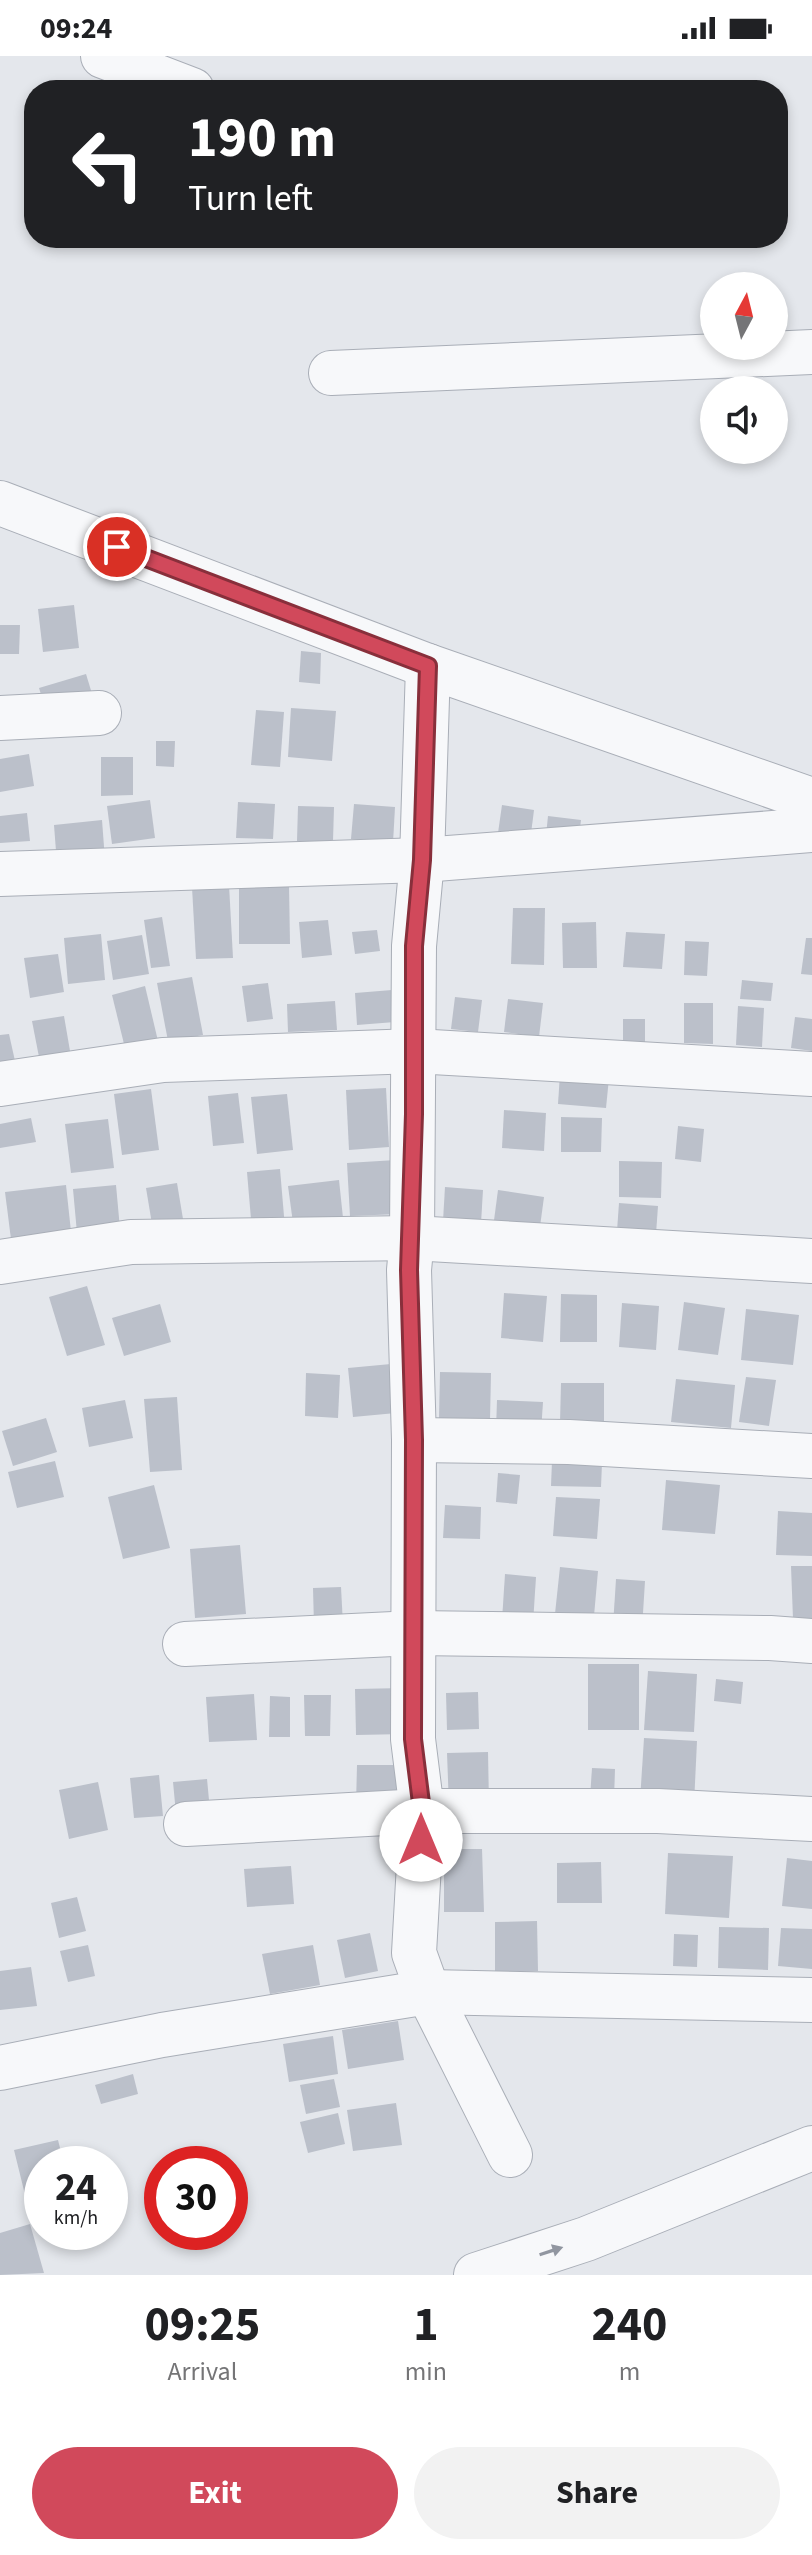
<!DOCTYPE html>
<html lang="en">
<head>
<meta charset="utf-8">
<style>
	:root { --surface:#fff; --page:#f2f2f2; --text:#202124; --muted:#757577; --accent:#d1495b }
	body { margin:0; font-family:"Source Sans 3",sans-serif; background:var(--page); color:var(--text); height:100vh; display:flex; flex-direction:column; font-size:30px; white-space:nowrap }
	* { box-sizing:border-box; margin:0 }
	p { font-size:26px; color:var(--muted) }
	.icon { flex:none; width:44px; height:44px; fill:none; stroke:currentColor; stroke-width:2; stroke-linecap:round; stroke-linejoin:round }
	.map { position:relative; height:2219px; overflow:hidden }
	.side { display:flex; flex-direction:column; background:var(--surface); flex:1 }
	.side>* { flex:none }
	.top-card { position:absolute; left:24px; top:24px; width:764px; height:168px; border-radius:32px; box-shadow:0 4px 12px #0003; background:#202124; color:#fff; overflow:hidden }
	.needle { width:52px; rotate:7deg }
	.controls { position:absolute; left:700px; top:216px; display:grid; gap:16px }
	.controls a { display:grid; place-items:center; width:88px; height:88px; border-radius:50%; background:var(--surface); box-shadow:0 4px 12px #0003; font-size:40px }
	.speed { position:absolute; left:24px; top:2090px; display:flex; gap:16px; font-size:40px; font-weight:700; text-align:center }
	.speed>* { display:grid; place-content:center; width:104px; height:104px; border-radius:50%; background:var(--surface); box-shadow:0 4px 12px #0003; line-height:1 }
	.speed small { font-size:20px; font-weight:400 }
	.speed .limit { border:12px solid #d22; background:#fff; color:#111 }
	.pin { position:absolute; display:grid; place-items:center; width:68px; height:68px; color:#fff; margin:-34px; border:4px solid #fff; border-radius:50%; box-shadow:0 2px 8px #0007 }
	.me { position:absolute; width:88px; margin:-44px; rotate:0deg; stroke-linejoin:round; filter:drop-shadow(0 0 6px #0008) }
	.turn { display:flex; align-items:center; gap:28px; height:168px; padding:0 32px; font-size:36px }
	.turn .icon { width:104px; height:104px; stroke-width:2.5 }
	.turn b { display:block; font-size:56px; line-height:68px }
	.eta { display:flex; justify-content:space-evenly; align-items:center; height:136px; text-align:center }
	.eta b { font-size:48px; font-weight:700; line-height:56px }
	.button { display:flex; gap:16px; margin-top:auto; padding:16px 32px }
	.button a { flex:1; height:92px; border-radius:48px; background:var(--accent); color:#fff; font-size:32px; font-weight:700; line-height:92px; text-align:center }
	.button a+a { background:var(--page); color:var(--text) }
	.status { display:flex; justify-content:space-between; align-items:center; height:56px; padding:0 40px; background:var(--surface); direction:ltr }
	.status svg { height:22px; fill:currentColor }
	.map>svg:first-child { display:block }
	.building { fill:#bbc0ca }
	.lines { fill:none; stroke-linecap:round; stroke-linejoin:round }
	.minor-casing { stroke:#a9aeb7; stroke-width:46 }
	.minor { stroke:#f7f8fa; stroke-width:44 }
	.oneway { fill:#9196a0 }
	.route-casing { stroke:#882f3b; stroke-width:20 }
	.route { stroke:#d1495b; stroke-width:14 }
</style>
</head>
<body>
<div class="status"><b>09:24</b><svg viewBox="0 0 49 12"><path d="M0 12V9h3v3zM5 12V6h3v6zM10 12V3h3v9zM15 12V0h3v12zM26 1h20v11H26zM47 4h2v5h-2z"/></svg></div>
<div class="map">
<svg width="812" height="2219" viewBox="0 0 812 2219">
	<rect width="100%" height="100%" fill="#e4e7ec"/>
	<g class="building">
		<polygon points="74,549 79,592 43,596 38,553"/>
		<polygon points="0,569 20,569 19,598 0,598"/>
		<polygon points="301,595 321,597 320,628 299,626"/>
		<polygon points="86,618 93,641 46,654 39,632"/>
		<polygon points="291,652 336,655 332,705 288,701"/>
		<polygon points="256,654 284,656 280,711 251,709"/>
		<polygon points="156,685 175,685 174,711 156,710"/>
		<polygon points="29,698 34,730 0,736 0,703"/>
		<polygon points="101,701 133,701 133,739 101,740"/>
		<polygon points="150,744 155,782 112,788 107,750"/>
		<polygon points="238,746 275,748 273,783 236,782"/>
		<polygon points="354,748 395,751 393,787 351,783"/>
		<polygon points="502,749 534,754 527,809 494,805"/>
		<polygon points="298,750 334,751 333,785 297,785"/>
		<polygon points="27,757 30,785 0,787 0,760"/>
		<polygon points="548,760 581,764 576,803 544,799"/>
		<polygon points="102,764 105,804 57,808 54,769"/>
		<polygon points="229,829 233,902 196,903 192,831"/>
		<polygon points="239,829 289,829 290,888 239,888"/>
		<polygon points="513,852 545,852 544,909 511,908"/>
		<polygon points="162,861 170,910 151,912 144,864"/>
		<polygon points="328,864 332,899 302,902 299,866"/>
		<polygon points="596,866 597,912 563,912 562,867"/>
		<polygon points="377,874 380,895 355,898 352,876"/>
		<polygon points="626,876 665,878 662,913 623,911"/>
		<polygon points="101,878 105,924 68,928 64,882"/>
		<polygon points="142,879 149,918 113,924 107,885"/>
		<polygon points="806,882 812,882 812,919 801,918"/>
		<polygon points="685,885 709,886 707,920 684,919"/>
		<polygon points="58,898 64,936 30,942 24,902"/>
		<polygon points="192,921 203,979 168,985 157,927"/>
		<polygon points="742,924 773,927 771,945 740,943"/>
		<polygon points="268,927 273,963 247,966 242,930"/>
		<polygon points="145,930 158,985 125,992 112,939"/>
		<polygon points="392,934 395,966 357,969 355,937"/>
		<polygon points="455,941 482,944 478,976 451,973"/>
		<polygon points="508,943 543,947 539,981 504,976"/>
		<polygon points="335,945 337,974 288,976 287,948"/>
		<polygon points="684,947 713,947 713,988 684,987"/>
		<polygon points="738,950 764,952 762,991 736,989"/>
		<polygon points="64,960 70,995 39,1001 32,965"/>
		<polygon points="795,961 812,963 812,995 791,992"/>
		<rect x="623" y="963" width="22" height="25"/>
		<polygon points="9,978 15,1005 0,1008 0,979"/>
		<polygon points="560,1018 609,1022 606,1052 558,1048"/>
		<polygon points="386,1032 389,1091 349,1094 346,1034"/>
		<polygon points="151,1033 159,1094 122,1099 114,1038"/>
		<polygon points="238,1037 244,1087 213,1090 208,1040"/>
		<polygon points="287,1038 293,1094 257,1098 251,1041"/>
		<polygon points="504,1054 546,1057 544,1095 502,1092"/>
		<polygon points="561,1061 602,1062 601,1096 561,1096"/>
		<polygon points="31,1062 36,1086 0,1092 0,1068"/>
		<polygon points="108,1063 114,1112 71,1117 65,1068"/>
		<polygon points="678,1070 704,1073 701,1106 675,1103"/>
		<polygon points="396,1104 399,1158 350,1160 347,1107"/>
		<polygon points="619,1105 662,1106 661,1142 619,1141"/>
		<polygon points="280,1113 285,1172 252,1175 247,1116"/>
		<polygon points="339,1124 343,1162 293,1167 288,1130"/>
		<polygon points="177,1127 183,1163 152,1168 146,1132"/>
		<polygon points="66,1129 72,1185 12,1191 5,1136"/>
		<polygon points="116,1129 120,1173 77,1177 73,1133"/>
		<polygon points="445,1131 483,1134 481,1167 443,1165"/>
		<polygon points="498,1134 544,1141 539,1178 493,1172"/>
		<polygon points="619,1147 658,1150 656,1178 617,1175"/>
		<polygon points="87,1230 105,1289 67,1300 49,1241"/>
		<polygon points="504,1237 547,1240 543,1286 501,1282"/>
		<polygon points="561,1238 597,1239 597,1286 560,1286"/>
		<polygon points="684,1246 725,1252 718,1299 678,1294"/>
		<polygon points="622,1247 659,1250 656,1294 619,1291"/>
		<polygon points="160,1248 171,1286 124,1300 112,1262"/>
		<polygon points="746,1253 799,1259 793,1309 741,1304"/>
		<polygon points="391,1308 396,1357 353,1361 348,1312"/>
		<polygon points="440,1316 491,1317 490,1364 439,1363"/>
		<polygon points="306,1317 340,1319 338,1362 305,1360"/>
		<polygon points="746,1321 776,1324 769,1370 739,1366"/>
		<polygon points="676,1323 735,1329 731,1372 671,1366"/>
		<polygon points="561,1327 604,1327 604,1367 560,1367"/>
		<polygon points="177,1341 182,1414 150,1416 144,1343"/>
		<polygon points="125,1344 133,1382 89,1391 82,1352"/>
		<polygon points="497,1344 543,1346 541,1376 496,1374"/>
		<polygon points="46,1362 57,1396 13,1410 2,1375"/>
		<polygon points="55,1405 64,1441 17,1452 8,1416"/>
		<polygon points="552,1405 602,1407 601,1431 551,1430"/>
		<polygon points="498,1417 520,1419 517,1448 496,1446"/>
		<polygon points="666,1424 720,1429 715,1478 662,1474"/>
		<polygon points="154,1429 170,1492 123,1503 108,1441"/>
		<polygon points="556,1441 600,1443 597,1483 553,1480"/>
		<polygon points="445,1449 481,1451 480,1483 443,1482"/>
		<polygon points="778,1455 812,1457 812,1500 776,1499"/>
		<polygon points="240,1489 246,1558 195,1562 190,1493"/>
		<polygon points="791,1510 812,1510 812,1563 793,1563"/>
		<polygon points="560,1511 598,1515 593,1571 554,1567"/>
		<polygon points="505,1518 536,1521 533,1567 502,1564"/>
		<polygon points="616,1523 645,1525 642,1573 613,1570"/>
		<polygon points="341,1531 343,1569 314,1570 313,1532"/>
		<rect x="588" y="1608" width="51" height="66"/>
		<polygon points="648,1615 697,1618 694,1676 644,1674"/>
		<polygon points="716,1623 743,1626 741,1648 714,1645"/>
		<polygon points="404,1632 406,1678 356,1679 355,1633"/>
		<polygon points="478,1636 479,1673 447,1674 446,1637"/>
		<polygon points="254,1638 257,1684 209,1686 206,1641"/>
		<polygon points="304,1639 331,1639 330,1680 305,1680"/>
		<polygon points="270,1640 290,1641 290,1681 269,1681"/>
		<polygon points="644,1682 697,1685 694,1748 640,1745"/>
		<polygon points="488,1696 489,1748 449,1750 447,1697"/>
		<polygon points="357,1709 397,1709 396,1751 356,1749"/>
		<polygon points="592,1712 615,1713 614,1743 590,1742"/>
		<polygon points="159,1719 163,1760 134,1762 130,1722"/>
		<polygon points="207,1723 210,1755 176,1758 173,1726"/>
		<polygon points="98,1726 108,1774 69,1783 59,1734"/>
		<polygon points="444,1793 482,1793 484,1856 444,1856"/>
		<polygon points="668,1797 733,1800 729,1862 665,1858"/>
		<polygon points="787,1802 812,1805 812,1853 782,1850"/>
		<polygon points="601,1806 602,1847 557,1847 557,1807"/>
		<polygon points="291,1810 294,1848 247,1851 244,1813"/>
		<polygon points="77,1841 86,1875 59,1882 51,1847"/>
		<polygon points="537,1865 538,1915 495,1916 495,1866"/>
		<polygon points="719,1871 769,1872 768,1914 718,1912"/>
		<polygon points="781,1872 812,1873 812,1913 778,1910"/>
		<polygon points="370,1877 378,1915 345,1922 337,1884"/>
		<polygon points="674,1878 698,1879 697,1911 673,1910"/>
		<polygon points="88,1889 95,1920 68,1926 60,1895"/>
		<polygon points="313,1889 320,1929 270,1938 262,1898"/>
		<polygon points="31,1911 37,1950 0,1954 0,1915"/>
		<polygon points="398,1965 404,2004 348,2013 342,1974"/>
		<polygon points="333,1980 338,2018 289,2026 283,1988"/>
		<polygon points="133,2018 138,2038 101,2048 95,2029"/>
		<polygon points="334,2023 340,2051 306,2058 300,2029"/>
		<polygon points="396,2047 402,2089 353,2095 347,2054"/>
		<polygon points="338,2057 345,2088 308,2097 300,2066"/>
		<polygon points="58,2084 64,2108 42,2108 42,2152 29,2155 14,2094"/>
		<polygon points="30,2168 44,2217 0,2219 0,2177"/>
	</g>
	<g class="lines">
		<defs>
			<g id="minor">
				<polyline points="103,0 192,34"/>
				<polyline points="331,317 812,296"/>
				<polyline points="0,447 428,610 812,744"/>
				<polyline points="428,610 422,804 414,890 412,1182 409,1214 414,1384 413,1683 422,1755 414,1897 428,1936 510,2099"/>
				<polyline points="0,662 99,657"/>
				<polyline points="0,818 422,804 812,774"/>
				<polyline points="0,1028 163,1004 415,995 812,1018"/>
				<polyline points="0,1206 131,1186 412,1182 812,1205"/>
				<polyline points="414,1384 569,1386 812,1400"/>
				<polyline points="185,1588 414,1577 770,1582 812,1585"/>
				<polyline points="186,1768 422,1755 658,1755 812,1763"/>
				<polyline points="0,2012 162,1979 428,1936 812,1944"/>
				<polyline points="476,2219 586,2183 812,2092"/>
			</g>
		</defs>
		<use href="#minor" class="minor-casing"/>
		<use href="#minor" class="minor"/>
	</g>
	<defs><path id="oneway-solid" d="M-6-.8H1V-3.2L6.5 0L1 3.2V.8H-6Z" transform="scale(2)"/></defs>
	<use class="oneway" href="#oneway-solid" transform="translate(551 2195) rotate(-18)"/>
	<g class="lines">
		<defs>
			<polyline id="route" points="117,491 428,610 422,804 414,890 414,1058 409,1214 414,1384 413,1683 422,1755 421,1784"/>
		</defs>
		<use href="#route" class="route-casing"/>
		<use href="#route" class="route"/>
	</g>
</svg>
<div class="controls">
<a><svg class="needle" viewBox="-14 -14 28 28"><path d="M0-13l5 13h-10z" fill="#e53935"/><path d="M0 13l5-13h-10z" fill="#757577"/></svg></a>
<a><svg class="icon" aria-label="sound" viewBox="0 0 24 24"><path d="M4 9h4l5-4v14l-5-4H4zM17 9q2 3 0 6"/></svg></a>
</div>
<div class="speed"><div>24<small>km/h</small></div><div class="limit">30</div></div>
<div class="pin" style="left:117px;top:491px;background:#d93025"><svg class="icon" aria-label="arrive" viewBox="0 0 24 24"><path d="M6 21V4h12l-3 4 3 4H6"/></svg></div>
<svg class="me" style="left:421px;top:1784px" viewBox="-20 -20 40 40"><circle r="19" fill="#fff"/><path d="M0-13L10 11 0 6-10 11z" fill="#d1495b"/></svg>
<div class="top-card">
<div class="turn"><svg class="icon" aria-label="left" viewBox="0 0 24 24"><path d="M17 20v-9H6M10 6l-5 5 5 5"/></svg><div><b>190 m</b>Turn left</div></div>
</div>
</div>
<section class="side">
<div class="eta">
<div><b>09:25</b><p>Arrival</p></div>
<div><b>1</b><p>min</p></div>
<div><b>240</b><p>m</p></div>
</div>
<div class="button"><a>Exit</a><a>Share</a></div>
</section>
</body>
</html>
